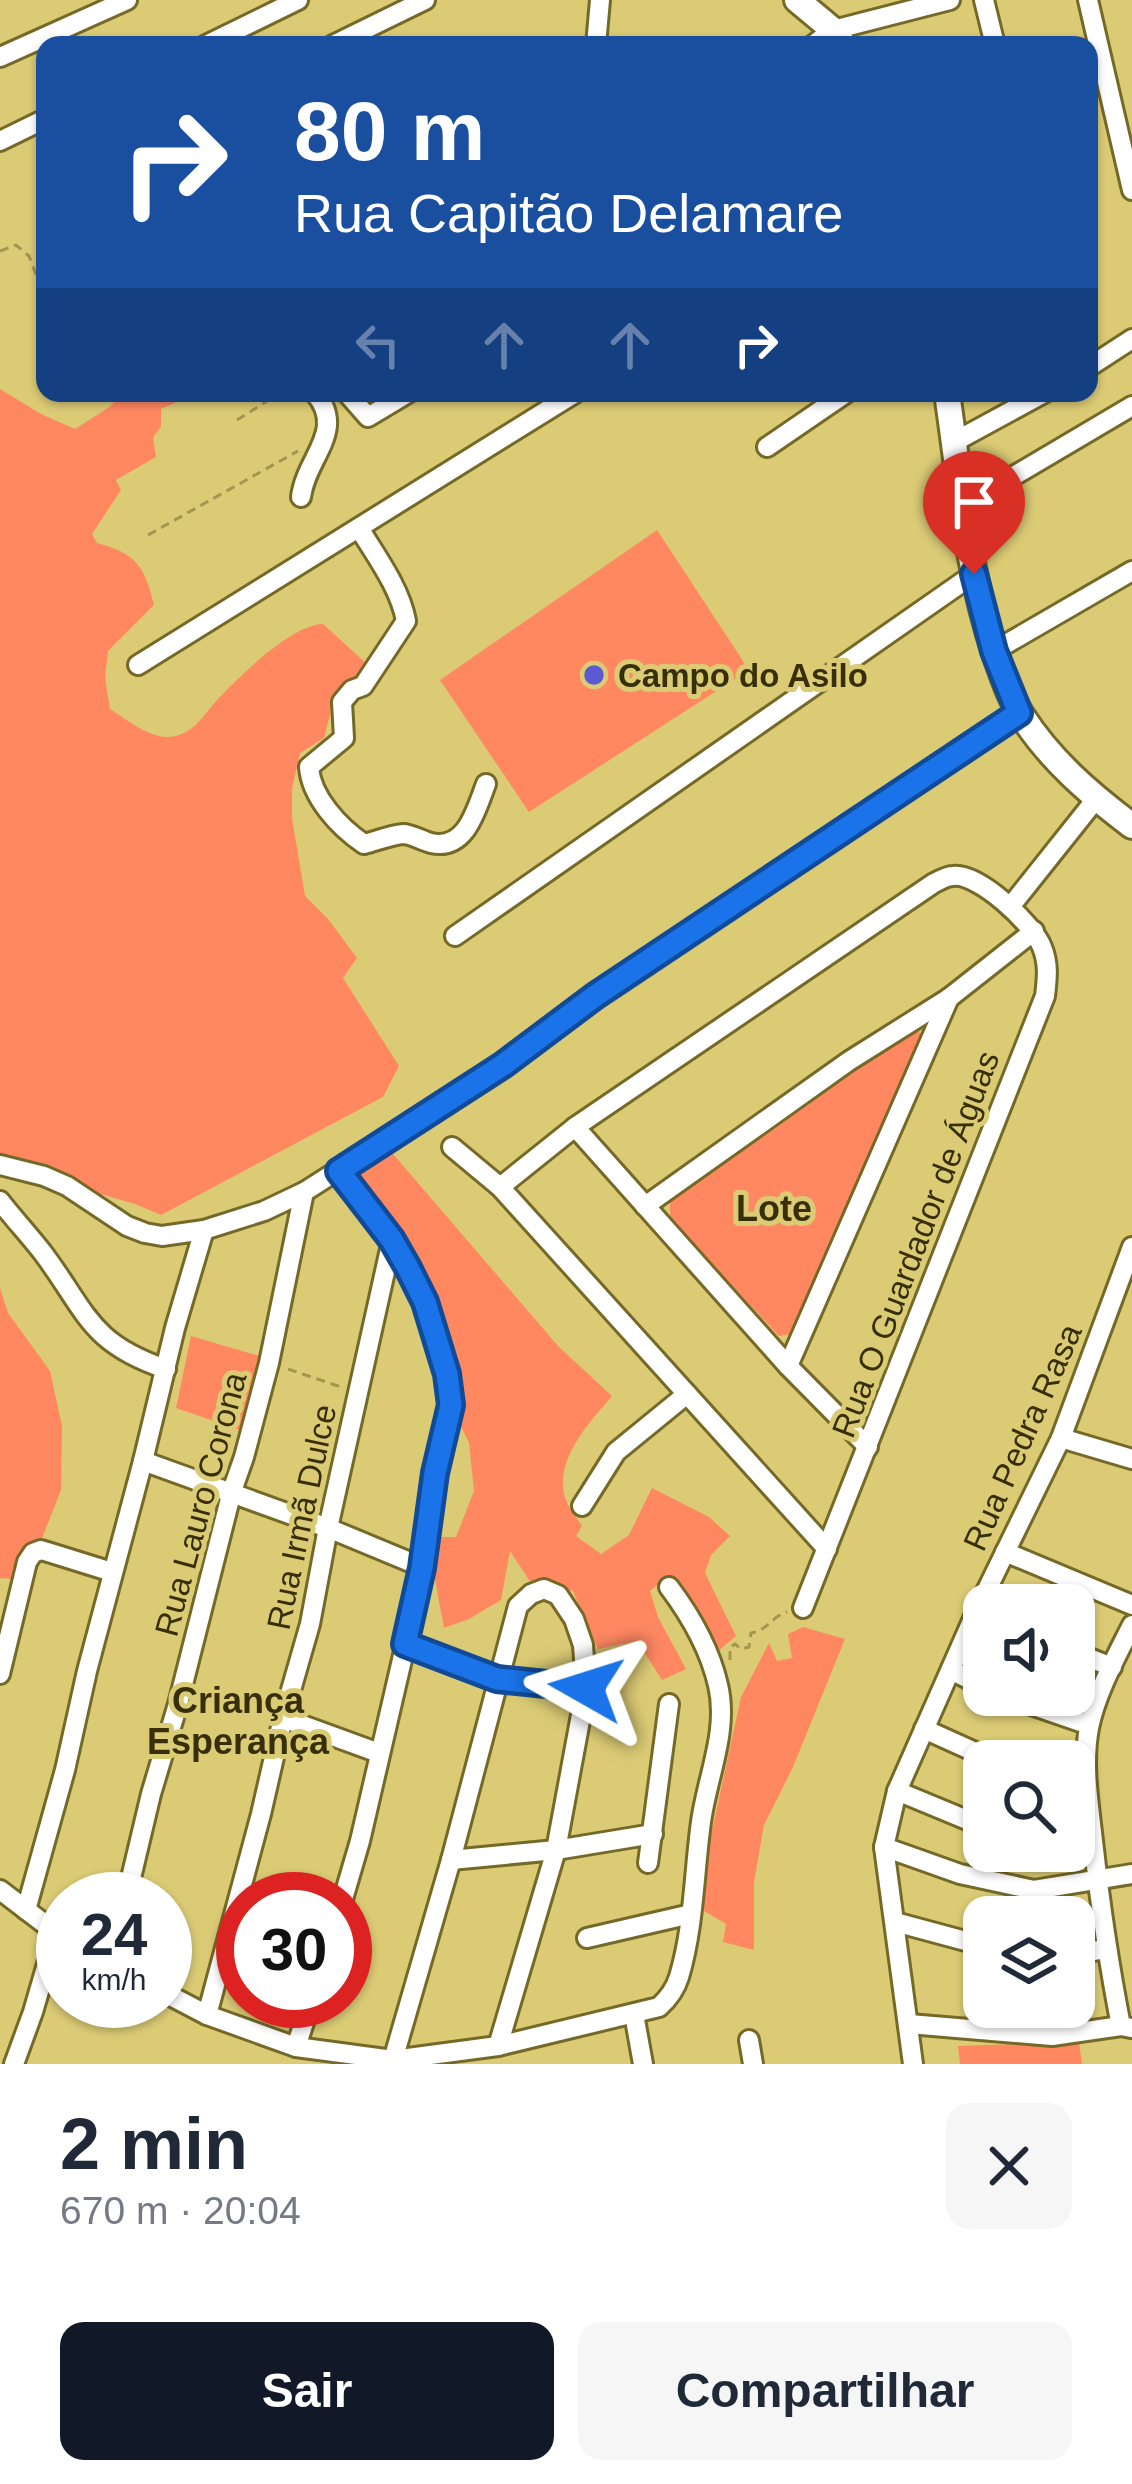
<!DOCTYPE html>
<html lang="pt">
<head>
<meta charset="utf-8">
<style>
	:root { --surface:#fff; --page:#f6f6f7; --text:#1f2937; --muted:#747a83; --accent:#111827 }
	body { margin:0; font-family:Helvetica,sans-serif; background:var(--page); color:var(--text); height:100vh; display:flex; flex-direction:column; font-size:45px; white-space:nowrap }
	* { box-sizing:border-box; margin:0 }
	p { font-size:39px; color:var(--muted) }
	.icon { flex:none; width:66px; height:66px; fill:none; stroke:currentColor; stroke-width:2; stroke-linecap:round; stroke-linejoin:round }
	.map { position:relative; height:2064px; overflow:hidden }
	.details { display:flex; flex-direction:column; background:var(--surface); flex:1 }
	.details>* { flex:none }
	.banner { position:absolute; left:36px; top:36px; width:1062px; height:366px; border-radius:24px; box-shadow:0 3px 9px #0004; background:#1a4fa0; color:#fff; overflow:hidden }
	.buttons { position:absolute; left:963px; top:1584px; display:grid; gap:24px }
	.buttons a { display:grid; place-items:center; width:132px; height:132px; border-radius:24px; background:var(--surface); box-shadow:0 3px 9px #0004; font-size:60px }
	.speed { position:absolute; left:36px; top:1872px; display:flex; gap:24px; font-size:60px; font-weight:700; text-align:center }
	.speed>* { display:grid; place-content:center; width:156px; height:156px; border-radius:50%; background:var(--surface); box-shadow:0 3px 9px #0004; line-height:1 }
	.speed small { font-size:30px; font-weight:400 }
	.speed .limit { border:18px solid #d22; background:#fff; color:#111 }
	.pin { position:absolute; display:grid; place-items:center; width:102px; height:102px; color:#fff; margin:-123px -51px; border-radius:50% 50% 50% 0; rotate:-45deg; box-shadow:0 0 12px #0007 }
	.pin .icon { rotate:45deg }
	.me { position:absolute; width:132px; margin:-66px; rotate:276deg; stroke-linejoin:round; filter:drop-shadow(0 0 9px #0008) }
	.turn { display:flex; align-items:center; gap:42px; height:252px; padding:0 60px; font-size:54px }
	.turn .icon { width:156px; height:156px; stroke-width:2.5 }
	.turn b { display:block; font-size:84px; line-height:102px }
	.lanes { display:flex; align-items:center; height:114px; padding:0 60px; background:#0003; justify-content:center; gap:60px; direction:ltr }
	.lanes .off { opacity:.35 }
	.round { display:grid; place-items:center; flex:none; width:126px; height:126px; border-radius:24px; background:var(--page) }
	.headline { display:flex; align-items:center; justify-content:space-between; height:204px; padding:0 60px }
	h1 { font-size:72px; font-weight:600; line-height:90px }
	.button { display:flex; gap:24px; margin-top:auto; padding:24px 60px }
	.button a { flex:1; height:138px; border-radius:24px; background:var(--accent); color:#fff; font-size:48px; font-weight:600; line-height:138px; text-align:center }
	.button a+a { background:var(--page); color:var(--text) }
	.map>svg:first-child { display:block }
	.green { fill:#ff8861 }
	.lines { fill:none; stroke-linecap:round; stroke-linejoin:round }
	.minor-casing { stroke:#756927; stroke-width:24 }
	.major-casing { stroke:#756927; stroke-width:30 }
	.path { stroke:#a39651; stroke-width:3; stroke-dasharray:9 6; stroke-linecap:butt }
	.minor { stroke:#fff; stroke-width:18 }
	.major { stroke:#fff; stroke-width:24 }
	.route-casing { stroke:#114b97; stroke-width:30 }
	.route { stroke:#1a73e8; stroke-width:21 }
	.poi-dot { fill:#5b5ad2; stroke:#dbcb75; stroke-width:4.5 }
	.labels { text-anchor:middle; stroke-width:10; stroke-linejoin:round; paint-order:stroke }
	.poi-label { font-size:33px; font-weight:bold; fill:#362f0a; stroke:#dbcb75; text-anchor:start }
	.street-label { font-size:33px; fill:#362f0a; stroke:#dbcb75 }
	.neighbourhood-label { font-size:36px; font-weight:bold; fill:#362f0a; stroke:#dbcb75 }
</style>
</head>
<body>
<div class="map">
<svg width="1132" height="2064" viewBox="0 0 1132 2064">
	<rect width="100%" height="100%" fill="#dbcb75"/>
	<g class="green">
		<path d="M 0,389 L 41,414 L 75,429 L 111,406 L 121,393 L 175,393 L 179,401 L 161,409 L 161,427 L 153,437 L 156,457 L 116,480 L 121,490 L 92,534 L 97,543 C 136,553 145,567 154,605 L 108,651 L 105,678 L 110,709 C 126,719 149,738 169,737 C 194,735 203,715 218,699 C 241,675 291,625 323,624 L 367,664 L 334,699 L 324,738 L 300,753 L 292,789 L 292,818 L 305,896 L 328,919 L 357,958 L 343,978 L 399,1066 L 383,1097 L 161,1215 L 135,1204 L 0,1165 Z"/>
		<polygon points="657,530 749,670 529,812 440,680"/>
		<polygon points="916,1028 922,1036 792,1334 779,1336 670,1219 670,1201"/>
		<path d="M 393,1154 L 559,1347 L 612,1396 C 589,1423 552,1462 566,1500 C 569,1509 577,1518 582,1526 L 576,1536 L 601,1554 L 629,1535 L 652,1488 L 709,1517 L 730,1536 L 711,1555 L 705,1573 L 736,1636 L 717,1652 L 667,1577 L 650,1591 L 658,1617 L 686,1669 L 662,1680 L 637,1641 L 598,1649 L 573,1591 L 531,1583 L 510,1551 L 501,1600 L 469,1619 L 444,1628 L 427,1537 L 456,1537 L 474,1491 L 469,1443 L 451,1405 L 425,1302 L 355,1191 L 362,1163 Z"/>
		<polygon points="0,1288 8,1313 50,1371 62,1426 61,1490 39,1546 14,1579 0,1578"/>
		<polygon points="191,1336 266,1358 246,1432 176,1408"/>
		<polygon points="803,1627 845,1639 793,1767 764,1825 754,1882 754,1950 723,1942 726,1924 699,1908 710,1840 741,1697 769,1643 777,1661 792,1658 788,1634"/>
		<polygon points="1079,2042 1082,2064 960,2064 958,2046"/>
	</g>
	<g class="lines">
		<defs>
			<g id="minor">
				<polyline points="984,0 995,45"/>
				<polyline points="1088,0 1132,190"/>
				<polyline points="206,45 298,0"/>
				<polyline points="333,45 425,0"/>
				<polyline points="596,45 600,0"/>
				<polyline points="813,45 833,30 950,0"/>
				<polyline points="0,57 127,0"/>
				<polyline points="0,141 45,119"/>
				<polyline points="1089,367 1132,339"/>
				<polyline points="347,393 368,417 408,393"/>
				<polyline points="954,442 1044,393"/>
				<polyline points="767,447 846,393"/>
				<path d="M 301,497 C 306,457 347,431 315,393"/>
				<polyline points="963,506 1132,406"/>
				<path d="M 359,528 C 376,556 400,588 406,621 L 363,686 L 352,690 L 342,702 L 344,738 L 309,767 C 311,797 339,827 364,844 C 376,841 391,835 403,834 C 412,834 422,841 431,843 C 466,851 476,810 486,784"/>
				<polyline points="994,651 1132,571"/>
				<polyline points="138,665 575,393"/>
				<polyline points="1010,907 1096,799"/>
				<polyline points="455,936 974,574"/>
				<polyline points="575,1127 788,1366 868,1447"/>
				<polyline points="452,1147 500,1187 827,1549"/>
				<polyline points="0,1165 44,1176 67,1186 127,1226 145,1233 162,1236 204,1230 264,1211 304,1192 503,1065 595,996 1019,713"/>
				<polyline points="339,1171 392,1240 425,1302 447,1374 451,1405 435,1473 414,1608 360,1841 343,1899"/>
				<path d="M 500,1187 L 575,1127 L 934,883 C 941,880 946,876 953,876 C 979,873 1033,924 1042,947 C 1049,964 1047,979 1045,996 L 803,1608"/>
				<path d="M 0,1201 C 14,1219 29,1235 43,1253 C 87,1312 89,1343 166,1369"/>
				<polyline points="645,1206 849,1061 949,998 1034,931"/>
				<polyline points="788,1366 949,998"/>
				<polyline points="1061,1438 1132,1459"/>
				<polyline points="143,1461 328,1528 422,1567"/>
				<polyline points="582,1506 616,1452 687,1394"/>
				<polyline points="1005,1552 1132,1605"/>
				<polyline points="405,1644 497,1679 586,1688"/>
				<polyline points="1074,1652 1112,1667"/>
				<polyline points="951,1670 984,1687"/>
				<polyline points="0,1674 27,1562 33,1553 41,1550 51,1553 112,1572"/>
				<polyline points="1002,1695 1089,1725"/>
				<polyline points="283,1718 379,1753"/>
				<polyline points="924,1729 995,1761"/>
				<polyline points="897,1791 984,1827"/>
				<polyline points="884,1847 960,1874 1034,1890 1132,1874"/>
				<polyline points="451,1860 556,1850 653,1834"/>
				<polyline points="648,1863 669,1704"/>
				<polyline points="0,1890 63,1938"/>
				<polyline points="126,1899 151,1794 178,1704 232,1491 244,1457 269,1363 304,1192"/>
				<polyline points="26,1910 65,1770 87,1671 143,1461 175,1328 204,1230"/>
				<polyline points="895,1922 984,1946"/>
				<polyline points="587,1938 691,1914"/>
				<polyline points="1074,1954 1106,1949"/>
				<path d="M 165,1993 L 207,2015 L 296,2047 L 393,2060 L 498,2046 L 659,2007 C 669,1998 675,1990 679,1977 C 694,1927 694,1873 701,1822 C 707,1777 729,1731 718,1685 C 710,1650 690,1615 669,1587"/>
				<polyline points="634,2014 643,2064"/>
				<polyline points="207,2015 261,1814 283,1718 310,1624 328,1528 392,1240"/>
				<polyline points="909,2024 1052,2036 1121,2026 1131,2028"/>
				<path d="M 1121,2026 C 1109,1965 1100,1903 1093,1841 C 1089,1804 1082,1765 1089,1728 C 1096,1693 1116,1657 1132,1625"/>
				<polyline points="749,2040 753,2064"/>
				<polyline points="296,2047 311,2001"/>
				<polyline points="393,2060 451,1860 518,1606 531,1594 544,1589 558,1595 574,1619 583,1645 586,1688 556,1850 498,2046"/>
				<polyline points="14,2064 33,2012 56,1933"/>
				<polyline points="913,2064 884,1847 897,1791 976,1612 1061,1438 1132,1247"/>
			</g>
			<g id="major">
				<polyline points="797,0 833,30 844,45"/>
				<path d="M 947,393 C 960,481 967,571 996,656 C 1003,676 1010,698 1022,716 C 1051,761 1090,794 1132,826"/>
			</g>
		</defs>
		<use href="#minor" class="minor-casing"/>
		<use href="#major" class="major-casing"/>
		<g class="path">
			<polyline points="39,194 45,207"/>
			<polyline points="0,251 16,245 29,256 43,293 45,293"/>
			<polyline points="237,420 280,393"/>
			<polyline points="148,535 298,451"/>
			<polyline points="288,1369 341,1387"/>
			<path d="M 730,1660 L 730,1647 L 735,1644 L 741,1649 L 749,1647 L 751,1633 C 767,1631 772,1616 787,1612"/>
		</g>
		<use href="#minor" class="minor"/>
		<use href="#major" class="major"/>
	</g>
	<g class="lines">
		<defs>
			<polyline id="route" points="586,1688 497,1679 405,1644 422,1568 435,1473 451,1405 447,1374 425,1302 408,1268 392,1240 339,1171 503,1065 595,996 1019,713 994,651 974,574"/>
		</defs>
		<use href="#route" class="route-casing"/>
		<use href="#route" class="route"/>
	</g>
	<circle class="poi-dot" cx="594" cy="675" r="12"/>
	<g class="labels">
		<g class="poi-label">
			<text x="618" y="687">Campo do Asilo</text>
		</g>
		<g class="street-label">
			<text transform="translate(915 1244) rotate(-69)" y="12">Rua O Guardador de Águas</text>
			<text transform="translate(1022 1437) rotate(-66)" y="12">Rua Pedra Rasa</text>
			<text transform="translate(200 1504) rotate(-75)" y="12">Rua Lauro Corona</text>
			<text transform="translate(301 1517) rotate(-78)" y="12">Rua Irmã Dulce</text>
		</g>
		<g class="neighbourhood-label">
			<text x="774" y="1221">Lote</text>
			<text x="238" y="1713">Criança<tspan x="238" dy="41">Esperança</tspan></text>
		</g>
	</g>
</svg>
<div class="buttons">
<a><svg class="icon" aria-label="sound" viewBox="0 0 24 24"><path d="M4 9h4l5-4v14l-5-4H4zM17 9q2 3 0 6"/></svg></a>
<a><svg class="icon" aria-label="search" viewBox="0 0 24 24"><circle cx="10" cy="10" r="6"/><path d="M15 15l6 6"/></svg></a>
<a><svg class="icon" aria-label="layers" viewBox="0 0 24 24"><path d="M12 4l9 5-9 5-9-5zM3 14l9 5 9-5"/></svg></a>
</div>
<div class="speed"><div>24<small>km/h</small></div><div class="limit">30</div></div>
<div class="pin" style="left:974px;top:574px;background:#d93025"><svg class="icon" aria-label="arrive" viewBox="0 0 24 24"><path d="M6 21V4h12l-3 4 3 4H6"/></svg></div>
<svg class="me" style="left:586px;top:1688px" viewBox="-20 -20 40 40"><path d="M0-17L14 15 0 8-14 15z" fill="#1a73e8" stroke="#fff" stroke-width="4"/></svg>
<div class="banner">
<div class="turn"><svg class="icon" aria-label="right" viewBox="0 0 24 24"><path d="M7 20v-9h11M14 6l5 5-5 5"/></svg><div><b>80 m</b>Rua Capitão Delamare</div></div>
<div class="lanes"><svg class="icon off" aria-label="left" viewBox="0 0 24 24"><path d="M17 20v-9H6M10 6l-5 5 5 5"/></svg><svg class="icon off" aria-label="ahead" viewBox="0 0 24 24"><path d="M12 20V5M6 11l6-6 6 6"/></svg><svg class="icon off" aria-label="ahead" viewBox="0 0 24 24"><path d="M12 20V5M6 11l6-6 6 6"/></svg><svg class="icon" aria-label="right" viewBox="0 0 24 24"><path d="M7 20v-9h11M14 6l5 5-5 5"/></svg></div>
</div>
</div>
<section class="details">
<div class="headline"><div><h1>2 min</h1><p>670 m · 20:04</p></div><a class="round"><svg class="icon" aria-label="close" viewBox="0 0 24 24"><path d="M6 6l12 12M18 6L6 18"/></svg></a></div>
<div class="button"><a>Sair</a><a>Compartilhar</a></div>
</section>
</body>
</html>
